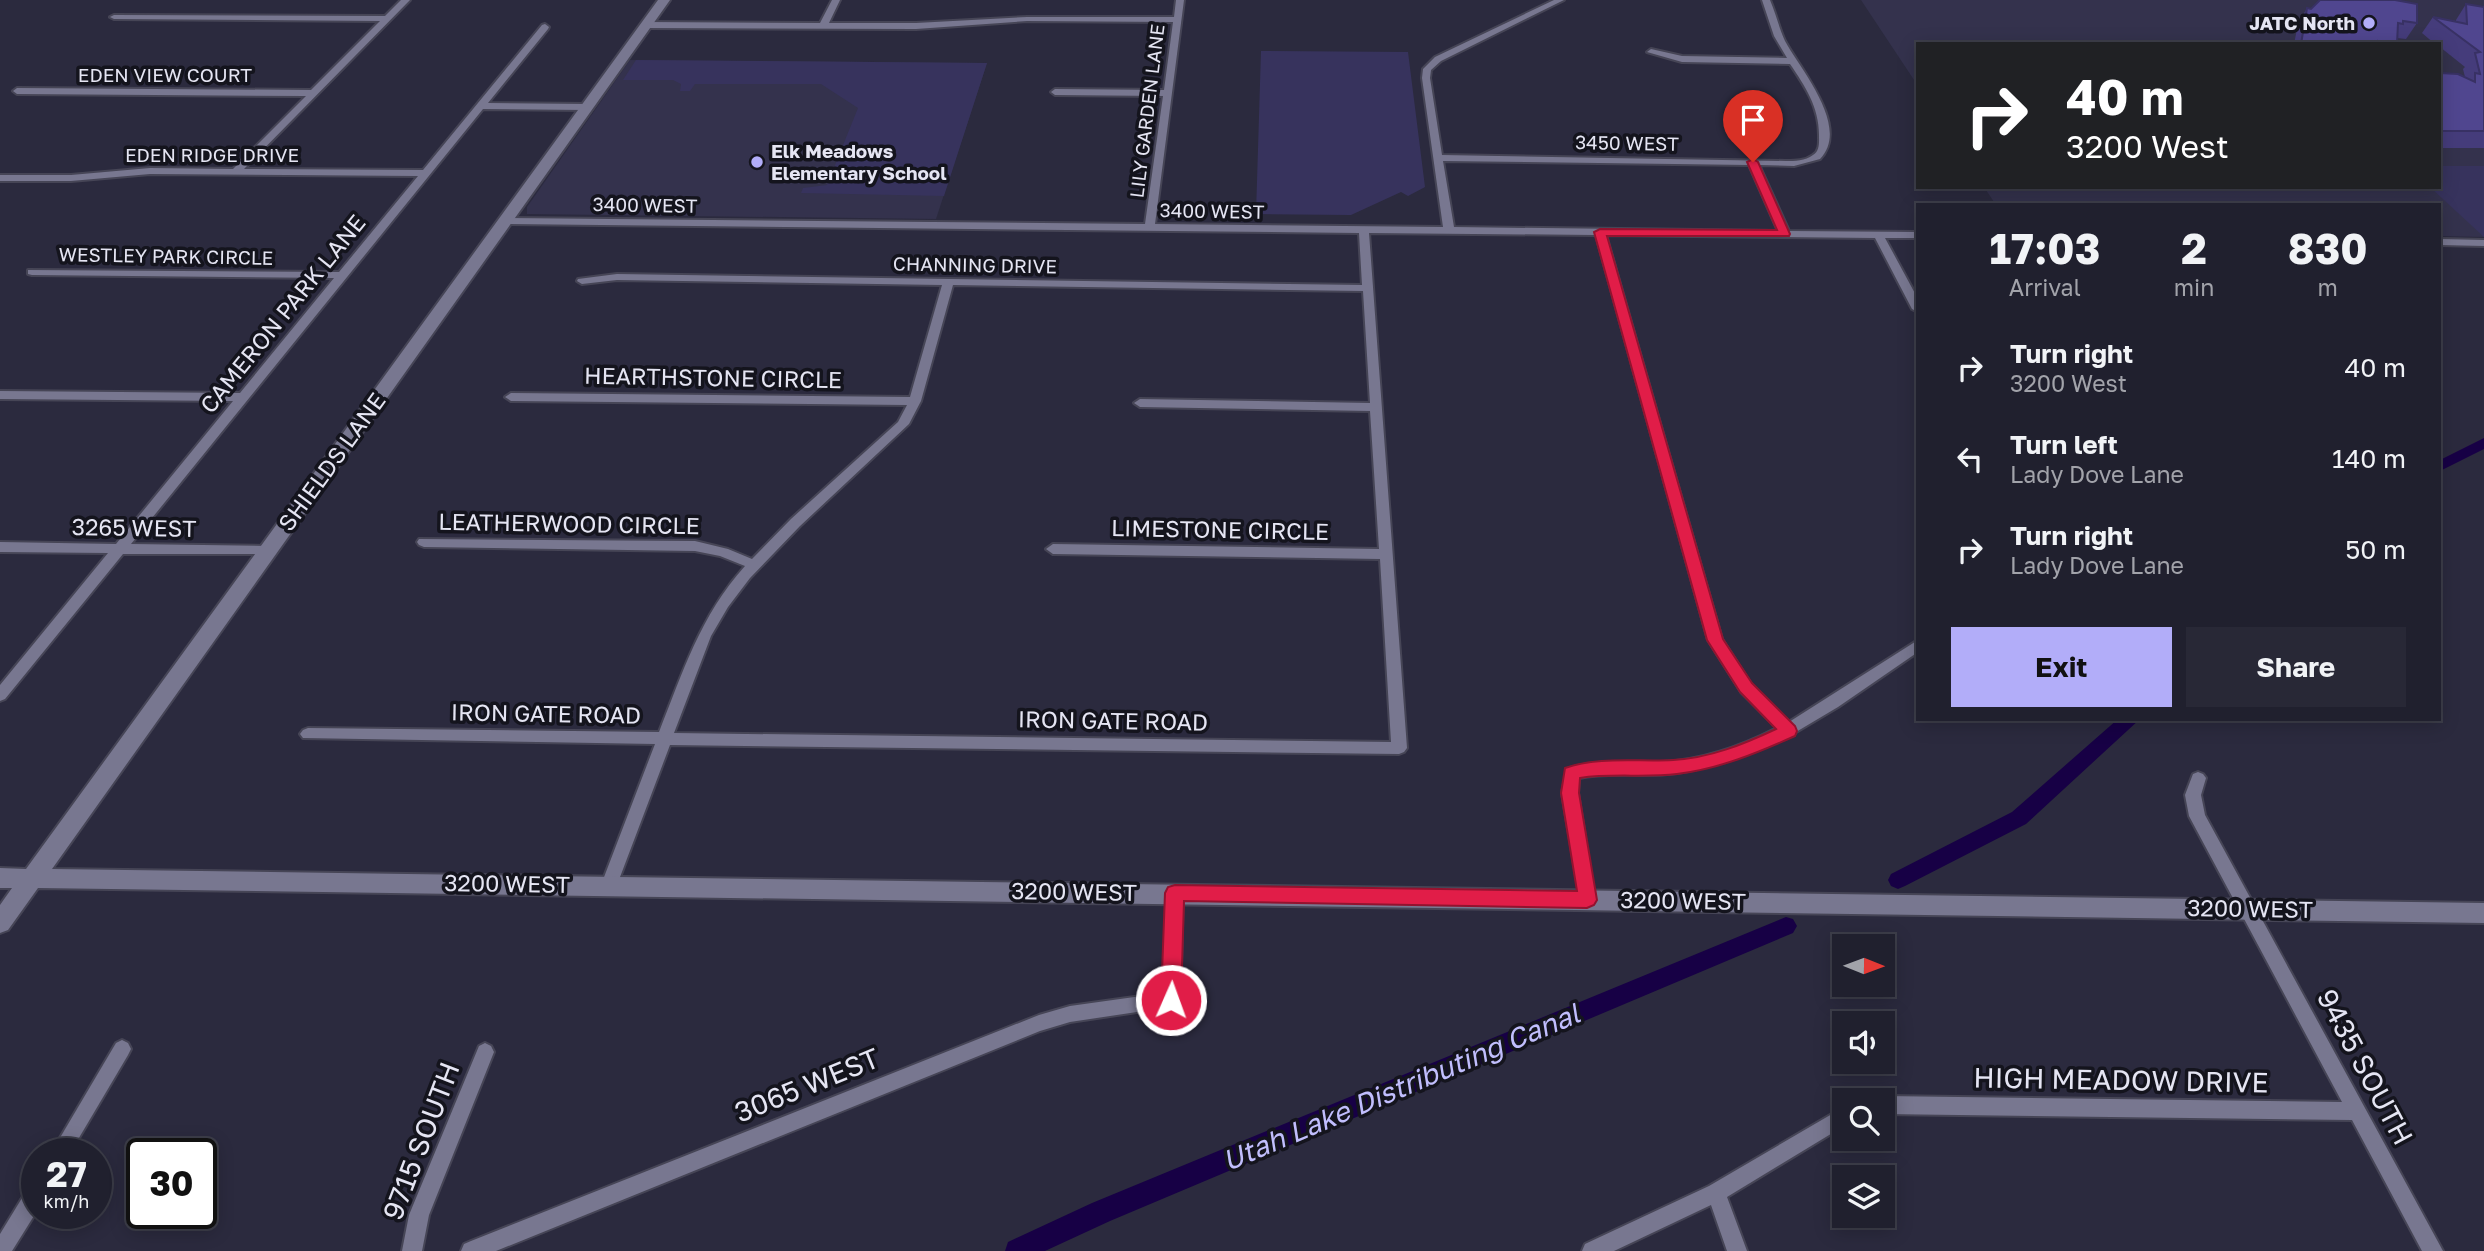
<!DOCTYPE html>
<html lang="en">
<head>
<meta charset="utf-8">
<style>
	:root { --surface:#20202e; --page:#282836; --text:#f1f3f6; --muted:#a2a3aa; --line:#3d3e4a; --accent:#b2adf9 }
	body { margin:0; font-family:"Golos Text",sans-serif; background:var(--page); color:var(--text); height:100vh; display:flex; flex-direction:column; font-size:26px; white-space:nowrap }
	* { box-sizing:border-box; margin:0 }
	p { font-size:23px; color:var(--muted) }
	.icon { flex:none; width:38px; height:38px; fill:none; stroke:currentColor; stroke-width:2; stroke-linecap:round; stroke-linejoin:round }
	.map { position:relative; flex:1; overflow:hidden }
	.drawer { position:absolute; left:1916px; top:203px; width:525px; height:518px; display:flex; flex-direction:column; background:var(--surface); border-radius:0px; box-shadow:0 4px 18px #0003,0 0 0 2px var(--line) }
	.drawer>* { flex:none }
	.hud { position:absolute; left:1916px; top:42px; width:525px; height:147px; border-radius:0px; box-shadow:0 4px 18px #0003,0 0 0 2px var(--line); background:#202124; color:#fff; overflow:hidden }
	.needle { width:46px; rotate:91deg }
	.controls { position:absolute; left:1832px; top:934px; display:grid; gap:14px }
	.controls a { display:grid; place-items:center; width:63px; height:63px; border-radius:0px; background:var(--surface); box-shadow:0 4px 18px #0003,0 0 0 2px var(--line); font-size:35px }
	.speed { position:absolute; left:21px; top:1138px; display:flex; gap:14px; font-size:35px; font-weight:700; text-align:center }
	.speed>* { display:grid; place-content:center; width:91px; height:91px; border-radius:50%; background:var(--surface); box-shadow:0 4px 18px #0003,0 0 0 2px var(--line); line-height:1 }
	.speed small { font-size:18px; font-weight:400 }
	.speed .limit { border:4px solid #111; border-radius:10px; background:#fff; color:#111 }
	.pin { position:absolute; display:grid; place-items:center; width:60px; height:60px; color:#fff; margin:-72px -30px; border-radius:50% 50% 50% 0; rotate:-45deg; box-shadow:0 0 7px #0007 }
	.pin .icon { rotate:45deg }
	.me { position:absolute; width:77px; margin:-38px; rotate:2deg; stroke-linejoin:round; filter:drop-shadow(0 0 5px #0008) }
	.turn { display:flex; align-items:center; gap:24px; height:147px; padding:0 35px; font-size:32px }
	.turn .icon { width:91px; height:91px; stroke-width:2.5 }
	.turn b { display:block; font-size:49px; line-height:60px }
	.eta { display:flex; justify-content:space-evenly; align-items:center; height:119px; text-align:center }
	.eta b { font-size:42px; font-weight:700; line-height:49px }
	.primary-button { display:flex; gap:14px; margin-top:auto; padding:14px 35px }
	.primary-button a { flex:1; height:80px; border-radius:0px; background:var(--accent); color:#111; font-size:28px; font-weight:700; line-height:80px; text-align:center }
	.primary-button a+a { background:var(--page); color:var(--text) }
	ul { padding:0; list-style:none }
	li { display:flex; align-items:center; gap:21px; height:91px; padding:0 35px }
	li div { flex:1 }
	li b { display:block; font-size:26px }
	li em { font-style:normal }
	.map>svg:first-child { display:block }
	.built { fill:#34324d }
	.green { fill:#37335d }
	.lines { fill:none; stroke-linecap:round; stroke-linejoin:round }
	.canal { fill:#170045; fill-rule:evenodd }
	.street-casing { stroke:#464556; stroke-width:4 }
	.secondary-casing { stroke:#464556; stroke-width:4 }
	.street { fill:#787790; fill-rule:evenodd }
	.secondary { fill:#787790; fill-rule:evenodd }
	.wall { fill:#453c7b }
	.building { fill:#50468f; stroke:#383164; stroke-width:2 }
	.route { fill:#e11d48; stroke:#92132f; stroke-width:2 }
	.poi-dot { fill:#b2adf9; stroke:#14141d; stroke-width:2.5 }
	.labels { text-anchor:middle; stroke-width:7; stroke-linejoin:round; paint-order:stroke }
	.far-poi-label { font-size:19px; font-weight:bold; fill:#e5e5f3; stroke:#14141d; text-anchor:end }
	.far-street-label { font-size:19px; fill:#e5e5f3; stroke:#14141d }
	.street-label { font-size:23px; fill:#e5e5f3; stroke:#14141d }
	.near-street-label { font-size:28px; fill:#e5e5f3; stroke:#14141d }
	.near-water-label { font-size:28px; font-style:italic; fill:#c1befd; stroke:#14141d }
</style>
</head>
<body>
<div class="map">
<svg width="2484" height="1251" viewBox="0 0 2484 1251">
	<rect width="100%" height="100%" fill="#2b2a3e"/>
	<g class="built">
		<polygon points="1861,0 2484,0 2484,237 2440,236 2440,205 1996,205 1984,187 2440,187 2440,44 1918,44 1918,86"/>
		<polygon points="630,60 987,63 936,219 527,214 527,207"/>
	</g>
	<g class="green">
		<polygon points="1261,51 1408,52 1425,187 1408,196 1401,192 1351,215 1256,214"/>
		<polygon points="636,60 987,63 944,196 801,193 803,188 827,185 858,108 821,84 695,84 690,91 680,91 681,84 673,80 623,80"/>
		<polygon points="2440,166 2484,166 2484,237 2430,187 2440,187"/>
	</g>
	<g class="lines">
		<g class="canal">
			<polygon points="2484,438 2484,449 2440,471 2440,460"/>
			<polygon points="2118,719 2140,719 2026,824 1905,886 1898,889 1891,886 1888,880 1891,874 2012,812"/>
			<polygon points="1786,917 1793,919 1797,926 1793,933 1110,1221 1045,1251 1005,1251 1008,1242 1092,1203"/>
		</g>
		<defs>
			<g id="street">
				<polygon points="401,0 410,0 244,169 423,170 542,25 545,24 549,27 548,29 488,103 587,104 592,107 587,110 483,109 131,544 268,546 275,551 273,554 123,554 5,699 0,701 0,685 108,553 0,552 0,542 116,544 233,401 0,399 0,391 240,393 334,278 32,275 28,274 28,270 339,272 418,176 150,174 71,181 0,181 0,175 71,175 150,168 233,169 306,96 17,94 13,91 17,88 311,90 380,21 114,19 110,17 114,15 385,16"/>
				<path d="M 832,0 L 840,0 L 829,23 L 916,23 L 1027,17 L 1174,17 L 1176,0 L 1184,0 L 1155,224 L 1443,227 L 1422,78 L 1423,69 L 1435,57 L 1554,0 L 1564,0 L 1441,61 L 1431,70 L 1430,78 L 1442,155 L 1786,161 C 1795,161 1805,161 1813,155 C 1820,151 1819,142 1819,135 C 1819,107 1805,86 1790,64 L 1682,62 L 1647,52 L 1651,49 L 1682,56 L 1787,58 L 1774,36 L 1762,0 L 1770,0 C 1776,14 1779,28 1785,41 C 1800,69 1851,127 1820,159 L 1794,166 L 1759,165 L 1789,231 L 1918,232 L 1918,238 L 1885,238 L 1918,299 L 1918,312 L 1912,309 L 1875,238 L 1606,235 L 1722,639 L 1751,684 L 1789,722 L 1918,640 L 1918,652 L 1838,707 L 1796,732 L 1794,735 C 1755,748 1719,767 1677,773 C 1644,778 1611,771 1579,778 L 1578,793 L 1595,900 L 1593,905 L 1587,907 L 1581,905 L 1562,793 L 1567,769 C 1598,758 1631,764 1663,762 C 1702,760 1742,746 1777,728 L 1741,692 L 1708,640 L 1596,235 L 1369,233 L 1407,748 L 1404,752 L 1399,754 L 670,745 L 617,885 L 615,890 L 609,892 L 603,890 L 601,885 L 655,744 L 303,738 L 300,734 L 303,730 L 308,728 L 659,732 C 683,672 700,616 745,566 L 720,556 L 695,551 L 424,547 L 419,545 L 417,542 L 419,539 L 695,541 L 728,549 L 752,559 L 791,519 L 898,422 L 907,405 L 511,401 L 505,397 L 511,393 L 910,397 L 942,285 L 617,280 L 582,284 L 577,281 L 578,279 L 617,274 L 1362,285 L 1359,233 L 505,224 L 500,221 L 505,218 L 1145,224 L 1163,96 L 1055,95 L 1051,92 L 1055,89 L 1164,90 L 1173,22 L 1027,21 L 916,29 L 645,28 L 641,25 L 645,22 L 820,23 ZM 1443,161 L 1749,165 L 1778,231 L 1454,227 ZM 953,285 L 1363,291 L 1370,403 L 1140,399 L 1134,403 L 1140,407 L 1370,411 L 1379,549 L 1053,544 L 1046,549 L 1053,554 L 1380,559 L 1391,742 L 674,733 L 711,636 L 728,607 L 750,578 L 800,526 L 909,424 L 921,401 Z"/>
				<polygon points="2440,239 2484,240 2484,246 2440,245"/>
				<polygon points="2198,772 2203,774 2206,778 2201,795 2205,815 2443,1251 2422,1251 2352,1120 1883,1114 1883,1101 1876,1101 1883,1096 2342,1102 2189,816 2185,795 2193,774"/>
				<polygon points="1175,886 1181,888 1183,893 1180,1000 1177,1006 1070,1022 1040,1031 496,1251 461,1251 464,1244 471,1241 1039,1015 1070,1006 1163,993 1167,893 1169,888"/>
				<polygon points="122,1040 128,1043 131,1049 128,1055 70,1153 51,1153 116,1043"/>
				<polygon points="485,1043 491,1046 494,1052 429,1215 422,1251 402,1251 409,1215 479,1046"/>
				<polygon points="1844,1107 1844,1126 1727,1197 1747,1251 1727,1251 1711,1205 1614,1251 1582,1251 1585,1244 1709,1186"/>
				<polygon points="37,1182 37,1211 12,1251 0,1251 0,1234 30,1185"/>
			</g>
			<polygon id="secondary" points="658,0 670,0 52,869 2484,903 2484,923 38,888 8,930 0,933 0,905 12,888 0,888 0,868 26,869"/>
		</defs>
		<use href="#street" class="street-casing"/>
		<use href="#secondary" class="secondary-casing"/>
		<use href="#street" class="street"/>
		<use href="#secondary" class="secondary"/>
	</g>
	<g class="wall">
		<polygon points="2320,0 2417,23 2406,39 2397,38 2397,44 2294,44 2298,24 2307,8 2311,9"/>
		<polygon points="2466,4 2484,7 2484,148 2440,148 2440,73 2465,77 2463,69 2465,67 2440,47 2440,44 2435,44 2422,33 2433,17 2456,21 2456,20"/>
	</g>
	<g class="building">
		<polygon points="2320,0 2395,0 2417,4 2417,23 2403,21 2403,24 2398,23 2397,44 2389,44 2378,41 2378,44 2301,44 2307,8 2311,9"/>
		<polygon points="2466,4 2484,7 2484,131 2440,131 2440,73 2458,74 2475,82 2475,73 2480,74 2475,53 2480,52 2433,17 2467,24"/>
	</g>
	<path class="route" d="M 1753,159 L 1758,162 L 1790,234 L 1789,236 L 1607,236 L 1723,639 L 1752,683 L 1795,726 L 1797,731 L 1795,736 C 1757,753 1719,769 1677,774 C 1645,778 1612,773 1580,778 L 1579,793 L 1597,900 L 1594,905 L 1587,908 L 1184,901 L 1181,1000 L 1178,1006 L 1171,1009 L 1164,1006 L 1161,1000 L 1165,893 L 1168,887 L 1175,885 L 1577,891 L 1561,793 L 1565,768 C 1599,756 1638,762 1673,760 C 1710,758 1744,744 1776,729 L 1740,692 L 1707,640 L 1594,232 L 1600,229 L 1777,230 L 1747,162 Z"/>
	<g class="poi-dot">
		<circle cx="2369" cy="23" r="7"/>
		<circle cx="757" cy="162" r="7"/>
	</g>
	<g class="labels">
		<g class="far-poi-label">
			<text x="2355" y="30">JATC North</text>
			<text x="771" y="158" text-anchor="start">Elk Meadows<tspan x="771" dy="22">Elementary School</tspan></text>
		</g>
		<g class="far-street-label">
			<text x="165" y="82">EDEN VIEW COURT</text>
			<text transform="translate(1147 111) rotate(-83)" y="7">LILY GARDEN LANE</text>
			<text transform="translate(1627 143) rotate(1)" y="7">3450 WEST</text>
			<text x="212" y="162">EDEN RIDGE DRIVE</text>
			<text transform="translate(645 205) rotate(1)" y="7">3400 WEST</text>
			<text transform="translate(1212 211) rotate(1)" y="7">3400 WEST</text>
			<text transform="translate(166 256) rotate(1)" y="7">WESTLEY PARK CIRCLE</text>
			<text transform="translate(975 265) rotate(1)" y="7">CHANNING DRIVE</text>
		</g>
		<g class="street-label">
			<text transform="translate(283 314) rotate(-51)" y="8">CAMERON PARK LANE</text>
			<text transform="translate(713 378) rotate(1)" y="8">HEARTHSTONE CIRCLE</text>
			<text transform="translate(332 462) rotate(-54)" y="8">SHIELDS LANE</text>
			<text transform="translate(569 524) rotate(1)" y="8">LEATHERWOOD CIRCLE</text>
			<text transform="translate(134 528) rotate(1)" y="8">3265 WEST</text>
			<text transform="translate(1220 530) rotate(1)" y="8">LIMESTONE CIRCLE</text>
			<text transform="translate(546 714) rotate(1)" y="8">IRON GATE ROAD</text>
			<text transform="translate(1113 721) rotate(1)" y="8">IRON GATE ROAD</text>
			<text transform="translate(507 884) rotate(1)" y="8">3200 WEST</text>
			<text transform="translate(1074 892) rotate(1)" y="8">3200 WEST</text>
			<text transform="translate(1683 901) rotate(1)" y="8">3200 WEST</text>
			<text transform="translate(2250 909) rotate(1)" y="8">3200 WEST</text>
		</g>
		<g class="near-street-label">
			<text transform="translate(2365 1067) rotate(62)" y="10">9435 SOUTH</text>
			<text transform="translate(2121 1080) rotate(1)" y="10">HIGH MEADOW DRIVE</text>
			<text transform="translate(807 1085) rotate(-22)" y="10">3065 WEST</text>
			<text transform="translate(421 1141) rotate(-69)" y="10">9715 SOUTH</text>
		</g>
		<g class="near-water-label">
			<text transform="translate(1401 1087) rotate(-23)" y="10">Utah Lake Distributing Canal</text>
		</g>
	</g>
</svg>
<div class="controls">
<a><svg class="needle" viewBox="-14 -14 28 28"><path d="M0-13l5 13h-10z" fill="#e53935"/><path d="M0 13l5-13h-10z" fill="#a2a3aa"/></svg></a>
<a><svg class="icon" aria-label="sound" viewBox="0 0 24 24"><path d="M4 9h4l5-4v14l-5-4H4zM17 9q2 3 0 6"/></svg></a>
<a><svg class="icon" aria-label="search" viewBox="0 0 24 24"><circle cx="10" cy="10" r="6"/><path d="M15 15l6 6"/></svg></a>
<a><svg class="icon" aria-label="layers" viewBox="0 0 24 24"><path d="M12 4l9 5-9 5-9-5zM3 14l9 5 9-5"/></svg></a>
</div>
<div class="speed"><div>27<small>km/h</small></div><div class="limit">30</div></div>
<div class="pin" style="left:1753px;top:162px;background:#d93025"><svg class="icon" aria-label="arrive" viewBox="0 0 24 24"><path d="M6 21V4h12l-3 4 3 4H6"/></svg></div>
<svg class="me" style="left:1171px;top:1000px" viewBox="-20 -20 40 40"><circle r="17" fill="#e11d48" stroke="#fff" stroke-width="3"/><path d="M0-11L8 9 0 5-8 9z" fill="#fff"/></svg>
<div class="hud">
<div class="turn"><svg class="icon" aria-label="right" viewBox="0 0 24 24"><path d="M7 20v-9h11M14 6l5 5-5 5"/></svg><div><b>40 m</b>3200 West</div></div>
</div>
<section class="drawer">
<div class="eta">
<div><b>17:03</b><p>Arrival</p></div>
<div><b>2</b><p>min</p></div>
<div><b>830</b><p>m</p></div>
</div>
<ul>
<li><svg class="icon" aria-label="right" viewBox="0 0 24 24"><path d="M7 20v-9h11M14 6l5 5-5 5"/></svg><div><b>Turn right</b><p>3200 West</p></div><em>40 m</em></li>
<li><svg class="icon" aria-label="left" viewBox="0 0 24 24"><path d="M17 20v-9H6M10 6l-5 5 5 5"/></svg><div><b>Turn left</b><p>Lady Dove Lane</p></div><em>140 m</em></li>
<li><svg class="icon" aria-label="right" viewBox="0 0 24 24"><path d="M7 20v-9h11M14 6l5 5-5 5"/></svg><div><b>Turn right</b><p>Lady Dove Lane</p></div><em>50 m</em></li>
</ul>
<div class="primary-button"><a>Exit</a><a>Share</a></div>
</section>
</div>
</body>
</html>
